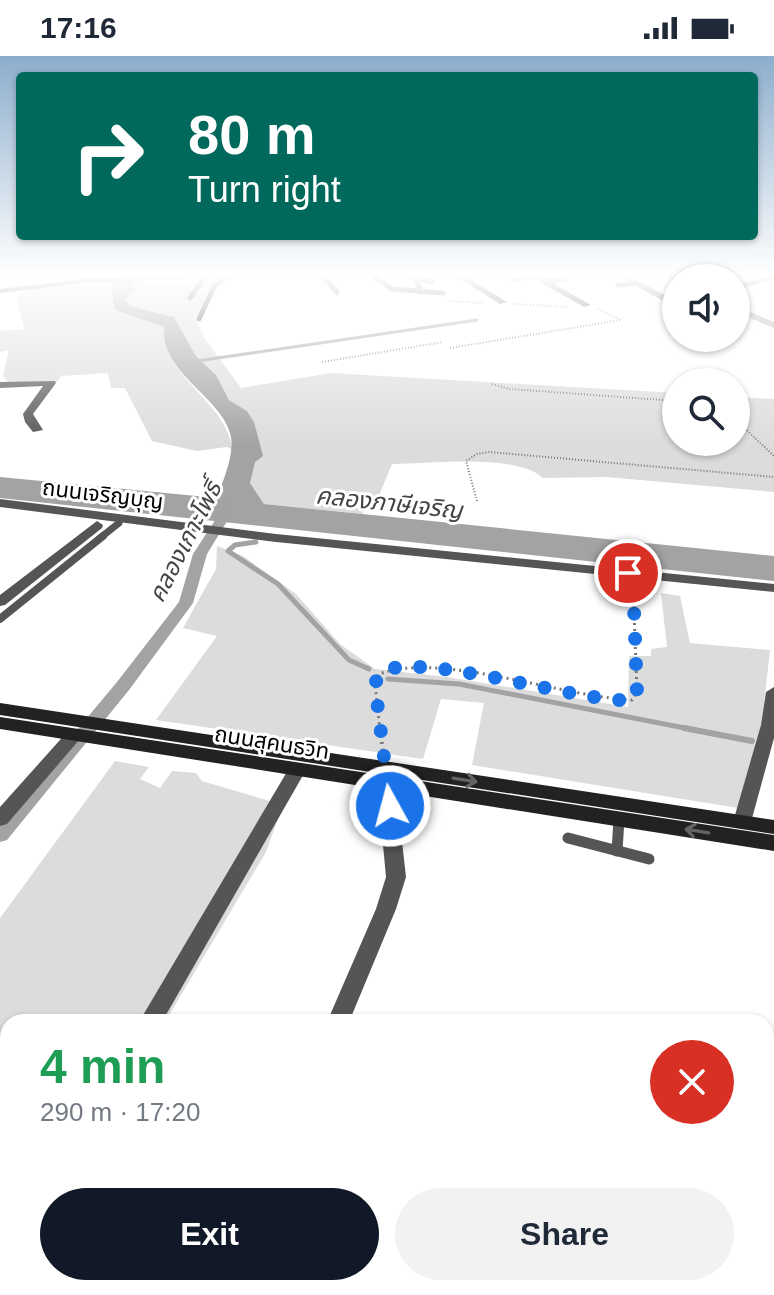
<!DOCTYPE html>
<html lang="en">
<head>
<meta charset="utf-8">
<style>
	:root { --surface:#fff; --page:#f2f2f3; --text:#1f2937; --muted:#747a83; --accent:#111827 }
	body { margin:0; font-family:Helvetica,"Noto Sans Thai",sans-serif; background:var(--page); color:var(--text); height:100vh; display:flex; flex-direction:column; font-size:30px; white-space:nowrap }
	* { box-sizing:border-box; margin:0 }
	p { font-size:26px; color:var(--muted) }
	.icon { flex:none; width:44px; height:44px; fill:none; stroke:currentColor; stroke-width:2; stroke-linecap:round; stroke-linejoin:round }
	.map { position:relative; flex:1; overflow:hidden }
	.panel { position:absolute; left:0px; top:958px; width:774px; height:282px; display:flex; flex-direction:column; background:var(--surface); border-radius:24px 24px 0 0; box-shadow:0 2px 6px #0004 }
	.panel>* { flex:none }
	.banner { position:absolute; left:16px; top:16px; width:742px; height:168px; border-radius:8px; box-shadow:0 2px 6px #0004; background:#00695c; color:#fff; overflow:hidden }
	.buttons { position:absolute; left:662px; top:208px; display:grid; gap:16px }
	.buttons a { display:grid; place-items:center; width:88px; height:88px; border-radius:50%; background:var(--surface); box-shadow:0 2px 6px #0004; font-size:40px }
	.pin { position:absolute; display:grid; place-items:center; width:68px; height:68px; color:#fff; margin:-34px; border:4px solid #fff; border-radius:50%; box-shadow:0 2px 8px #0007 }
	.me { position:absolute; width:88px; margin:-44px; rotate:353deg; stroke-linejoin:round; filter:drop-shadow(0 0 6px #0008) }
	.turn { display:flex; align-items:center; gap:28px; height:168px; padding:0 40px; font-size:36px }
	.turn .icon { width:104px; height:104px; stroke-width:2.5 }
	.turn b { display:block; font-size:56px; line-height:68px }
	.round { display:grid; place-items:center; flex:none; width:84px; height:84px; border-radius:42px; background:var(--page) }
	.overview { display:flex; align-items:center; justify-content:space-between; height:136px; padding:0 40px }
	h1 { font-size:48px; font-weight:700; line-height:60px; color:#1e9e55 }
	.action { display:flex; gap:16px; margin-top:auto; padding:16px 40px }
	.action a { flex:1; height:92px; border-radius:48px; background:var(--accent); color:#fff; font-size:32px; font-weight:700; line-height:92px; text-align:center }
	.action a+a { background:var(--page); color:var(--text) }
	.status { display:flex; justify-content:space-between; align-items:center; height:56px; padding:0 40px; background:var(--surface); direction:ltr }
	.status svg { height:22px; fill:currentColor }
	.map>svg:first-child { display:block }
	.green { fill:#dcdcdc }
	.water { fill:#a3a3a3 }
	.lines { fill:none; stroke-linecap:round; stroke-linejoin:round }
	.stream-far2 { stroke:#a3a3a3; stroke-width:3 }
	.stream-far1 { stroke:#a3a3a3; stroke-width:5 }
	.stream { stroke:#a3a3a3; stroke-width:6 }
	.canal { fill:#a3a3a3; fill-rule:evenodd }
	.path-far2 { stroke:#777; stroke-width:2; stroke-dasharray:1 2; stroke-linecap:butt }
	.path-far1 { stroke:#777; stroke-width:3; stroke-dasharray:2 4; stroke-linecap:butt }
	.path { stroke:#777; stroke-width:4; stroke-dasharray:2 5; stroke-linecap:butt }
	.lane-far3 { stroke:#555; stroke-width:5 }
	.lane-far2 { stroke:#555; stroke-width:7 }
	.lane-far1 { stroke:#555; stroke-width:8 }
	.lane { stroke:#555; stroke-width:11 }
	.street { fill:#555; fill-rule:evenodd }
	.secondary { fill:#222; fill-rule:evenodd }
	.oneway { stroke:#646464 }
	.route { stroke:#1a73e8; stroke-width:14; stroke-dasharray:0 25.2 }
	.labels { text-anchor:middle; stroke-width:6; stroke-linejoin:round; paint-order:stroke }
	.street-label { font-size:22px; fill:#000; stroke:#fff }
	.water-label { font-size:24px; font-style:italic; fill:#444; stroke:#fff }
</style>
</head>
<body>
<div class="status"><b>17:16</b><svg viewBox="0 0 49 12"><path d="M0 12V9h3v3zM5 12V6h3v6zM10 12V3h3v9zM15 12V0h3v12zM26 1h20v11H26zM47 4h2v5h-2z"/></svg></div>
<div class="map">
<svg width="774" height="1239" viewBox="0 0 774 1239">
	<rect width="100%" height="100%" fill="#fff"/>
	<g class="green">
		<path d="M 220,221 L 195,263 L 205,283 L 241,332 L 331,317 L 676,337 L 676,386 L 736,386 L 736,341 L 774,343 L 774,436 L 606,421 L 543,422 C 515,397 431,408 392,408 L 380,437 L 383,442 L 366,445 L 363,458 L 264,448 L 250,427 L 257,383 L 254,366 L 247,355 L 229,344 L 216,319 L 196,300 L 174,261 L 130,250 L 124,244 L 136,234 L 133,224 L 141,224 L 140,227 L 195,230 L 200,222 Z"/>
		<path d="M 110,225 L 116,254 L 164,271 C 158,318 228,346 232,393 L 227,391 L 197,395 L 152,385 L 125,332 L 111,332 L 108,317 L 61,320 L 57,326 L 9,327 L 3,320 L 9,294 L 0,296 L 0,275 L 24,273 L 17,243 L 25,233 Z"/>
		<polygon points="217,490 243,500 296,538 340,588 375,613 447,621 628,651 629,600 651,600 651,593 667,591 661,537 680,540 690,587 770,594 761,675 738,752 472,709 484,647 441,643 423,703 156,664 217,580 183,572 216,513"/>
		<polygon points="115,705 149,711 140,723 160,732 172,715 196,717 202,725 283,749 266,796 165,966 8,966 8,1224 0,1238 0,862"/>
	</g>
	<path class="water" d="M 124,217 L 138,217 L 133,228 L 136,234 L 125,243 L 130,250 L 174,261 L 196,300 L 216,319 L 229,344 L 247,355 L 254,366 L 263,400 L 255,406 L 250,427 L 264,448 L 774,500 L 774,525 L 0,442 L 0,421 L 217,442 C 223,424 234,401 231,381 C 224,342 159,317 164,271 L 115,254 L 110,225 Z"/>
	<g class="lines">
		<polyline class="stream-far2" points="197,305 477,264"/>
		<g class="stream-far1">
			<polyline points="256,486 235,489 228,495 278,528 349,604 369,613"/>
			<polyline points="388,623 459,628 695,674"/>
		</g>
		<polyline class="stream" points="684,672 752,685"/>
		<g class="canal">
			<polygon points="657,217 667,217 678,222 676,222 676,226"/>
			<polygon points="736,250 774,266 774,272 736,256"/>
			<polygon points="231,445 237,449 207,498 193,547 129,634 7,784 0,786 0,766 117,626 179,546 193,498 227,446"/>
		</g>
		<g class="path-far2">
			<polyline points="448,245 484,247"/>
			<polyline points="512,248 568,251"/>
			<polyline points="450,292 621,264 596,252"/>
			<polyline points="322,306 443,286"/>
			<polyline points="492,328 510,333 676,345"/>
			<polyline points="736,364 774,400"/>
			<polyline points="477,445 466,405 477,398 489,396 774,421"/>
		</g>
		<path class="path-far1" d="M 380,674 L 375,628 L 379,618 C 441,595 561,641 632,644 L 637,636 L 633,528"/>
		<polyline class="path" points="380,672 383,697"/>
		<g class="lane-far3">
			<polyline points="319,217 337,236"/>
			<polyline points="380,217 374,221 392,233 443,237"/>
			<polyline points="408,217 416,224 421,236"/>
			<polyline points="413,221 432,226"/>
			<polyline points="513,224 534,220"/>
			<polyline points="545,226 564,223"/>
			<polyline points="618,229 637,227"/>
			<polyline points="190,242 205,220"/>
			<polyline points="199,263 215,229 229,219"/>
		</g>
		<polyline class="lane-far2" points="100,482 119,467"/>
		<polyline class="lane-far1" points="0,563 103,480"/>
		<g class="lane">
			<polyline points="568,782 649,803"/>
			<polyline points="617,795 619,763"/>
		</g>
		<g class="street">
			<polygon points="220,217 277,217 273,219 83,227 0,237 0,233 83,223"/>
			<polygon points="451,217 460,217 507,246 500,248"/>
			<polygon points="524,217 534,217 591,249 584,251"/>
			<polygon points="613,217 623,217 676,245 676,249 665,252 667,247"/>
			<polygon points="774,218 774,223 736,234 736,229"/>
			<polygon points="55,325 56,327 33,358 43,374 33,376 25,366 23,358 43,330 0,332 0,326"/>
			<polygon points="0,443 276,478 774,528 774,536 276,486 0,451"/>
			<polygon points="97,465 103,469 102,472 5,549 0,550 0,539"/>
			<polygon points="774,631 774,682 751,766 749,771 742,773 735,771 733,766 761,669 766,636"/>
			<polygon points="74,673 80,675 83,679 80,683 7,768 0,770 0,751 68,675"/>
			<polygon points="297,708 303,709 306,714 162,966 139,966 291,709"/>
			<polygon points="385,708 391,709 394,714 406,821 396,853 349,966 327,966 376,853 386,821 376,714 379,709"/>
			<polygon points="766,1068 774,1071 774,1097 766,1094"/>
			<polygon points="210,1232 238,1232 235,1239 207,1239"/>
		</g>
		<g class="secondary">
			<polygon points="0,647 774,764 774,778 0,659"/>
			<polygon points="0,661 774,779 774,795 0,673"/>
		</g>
	</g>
	<defs><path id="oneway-shaft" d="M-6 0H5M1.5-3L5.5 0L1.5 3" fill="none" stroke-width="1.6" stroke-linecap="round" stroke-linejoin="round" transform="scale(2)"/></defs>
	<g class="oneway">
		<use href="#oneway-shaft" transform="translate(465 724) rotate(9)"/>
		<use href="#oneway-shaft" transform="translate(697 775) rotate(-171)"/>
	</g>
	<linearGradient id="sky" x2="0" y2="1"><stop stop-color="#8cadcc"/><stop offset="0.56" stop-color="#fff"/><stop offset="1" stop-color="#fff" stop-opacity="0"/></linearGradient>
	<rect width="774" height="390" fill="url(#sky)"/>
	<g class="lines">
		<path class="route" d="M 390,750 L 375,628 L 379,618 C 410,591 582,648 632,644 L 637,636 L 633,524 L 628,517"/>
	</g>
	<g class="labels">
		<g class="street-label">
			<text transform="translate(103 438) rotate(7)" y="8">ถนนเจริญบุญ</text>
			<text transform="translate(272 686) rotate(9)" y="8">ถนนสุคนธวิท</text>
		</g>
		<g class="water-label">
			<text transform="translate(389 447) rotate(6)" y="8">คลองภาษีเจริญ</text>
			<text transform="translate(185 486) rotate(-63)" y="8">คลองเกาะโพธิ์</text>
		</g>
	</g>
</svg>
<div class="buttons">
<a><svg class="icon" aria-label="sound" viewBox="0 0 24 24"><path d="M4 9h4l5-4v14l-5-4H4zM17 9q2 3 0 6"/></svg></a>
<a><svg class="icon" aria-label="search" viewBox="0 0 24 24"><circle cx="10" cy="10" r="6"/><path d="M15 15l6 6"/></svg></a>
</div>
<div class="pin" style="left:628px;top:517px;background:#d93025"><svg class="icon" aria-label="arrive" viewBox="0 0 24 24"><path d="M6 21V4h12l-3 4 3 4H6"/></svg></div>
<svg class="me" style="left:390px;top:750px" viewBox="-20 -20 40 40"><circle r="17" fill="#1a73e8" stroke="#fff" stroke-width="3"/><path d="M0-11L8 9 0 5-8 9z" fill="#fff"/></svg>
<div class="banner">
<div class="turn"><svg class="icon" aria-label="right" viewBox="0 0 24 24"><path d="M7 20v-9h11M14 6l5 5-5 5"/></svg><div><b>80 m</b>Turn right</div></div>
</div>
<section class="panel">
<div class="overview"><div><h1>4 min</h1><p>290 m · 17:20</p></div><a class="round" style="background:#d93025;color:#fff"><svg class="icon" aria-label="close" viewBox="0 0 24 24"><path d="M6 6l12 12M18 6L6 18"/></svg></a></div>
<div class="action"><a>Exit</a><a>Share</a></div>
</section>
</div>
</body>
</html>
